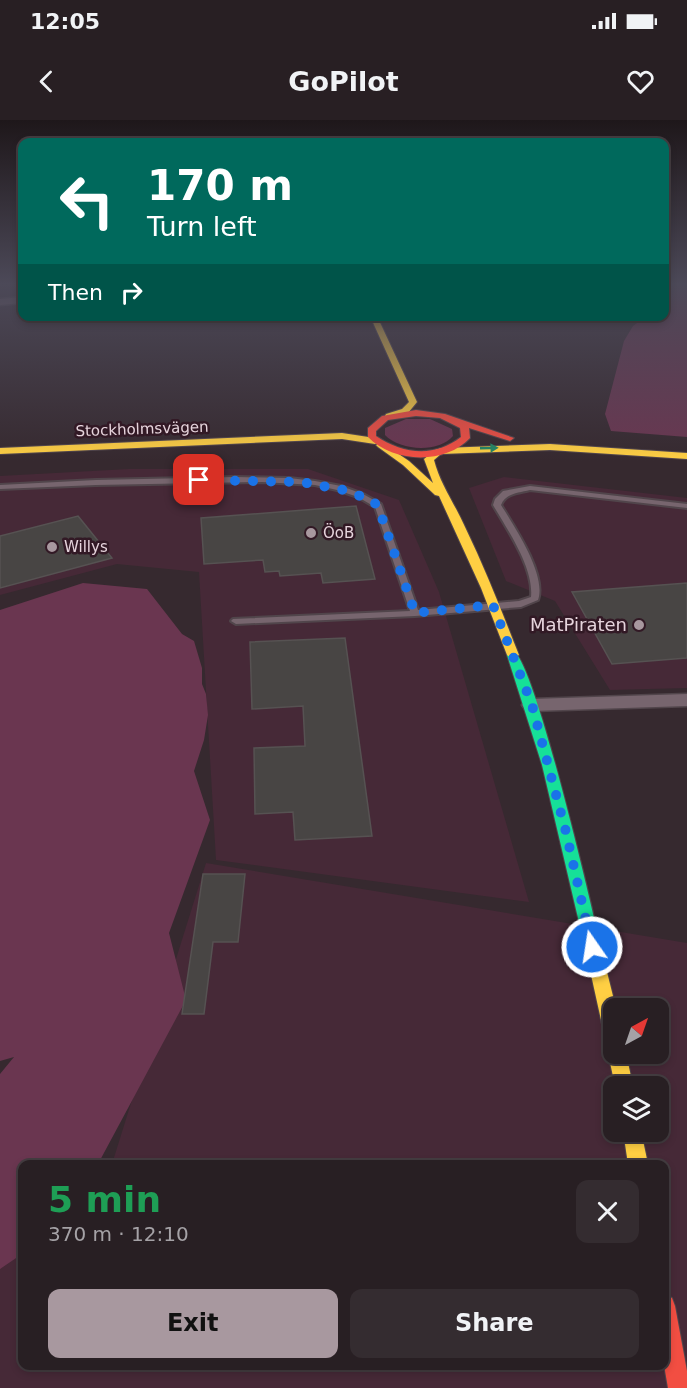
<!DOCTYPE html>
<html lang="en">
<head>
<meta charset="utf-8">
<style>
	:root { --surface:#281f23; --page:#342c30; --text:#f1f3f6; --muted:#a5a2a6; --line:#443d41; --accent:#a8989f }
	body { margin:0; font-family:"DejaVu Sans",sans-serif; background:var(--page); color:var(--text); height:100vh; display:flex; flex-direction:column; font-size:22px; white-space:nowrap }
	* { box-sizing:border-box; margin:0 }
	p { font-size:20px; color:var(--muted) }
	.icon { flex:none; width:33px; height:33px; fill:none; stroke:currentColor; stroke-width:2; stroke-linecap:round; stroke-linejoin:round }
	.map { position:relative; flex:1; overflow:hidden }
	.sheet { position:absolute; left:18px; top:1040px; width:651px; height:210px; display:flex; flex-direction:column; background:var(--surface); border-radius:12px; box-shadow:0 3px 9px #0003,0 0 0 2px var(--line) }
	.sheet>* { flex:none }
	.guide { position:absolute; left:18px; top:18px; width:651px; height:183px; border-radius:12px; box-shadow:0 3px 9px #0003,0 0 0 2px var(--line); background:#00695c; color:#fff; overflow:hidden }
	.needle { width:39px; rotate:40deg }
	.buttons { position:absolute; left:603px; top:878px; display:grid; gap:12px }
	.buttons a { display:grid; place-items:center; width:66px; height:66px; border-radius:12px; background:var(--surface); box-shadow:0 3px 9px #0003,0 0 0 2px var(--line); font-size:30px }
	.pin { position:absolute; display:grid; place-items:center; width:51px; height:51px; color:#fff; margin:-26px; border-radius:12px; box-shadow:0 3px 9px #0006 }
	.me { position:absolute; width:66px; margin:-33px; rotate:347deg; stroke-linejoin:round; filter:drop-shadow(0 0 4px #0008) }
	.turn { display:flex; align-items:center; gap:21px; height:126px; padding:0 30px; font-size:27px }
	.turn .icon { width:78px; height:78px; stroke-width:2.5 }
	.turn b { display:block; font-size:42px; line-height:51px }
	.then { display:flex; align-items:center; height:57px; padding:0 30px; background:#0003; gap:12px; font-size:22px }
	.round { display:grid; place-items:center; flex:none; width:63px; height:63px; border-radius:12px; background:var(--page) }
	.summary { display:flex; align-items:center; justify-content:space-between; height:102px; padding:0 30px }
	h1 { font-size:36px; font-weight:800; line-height:45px; color:#1e9e55 }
	.cta { display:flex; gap:12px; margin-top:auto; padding:12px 30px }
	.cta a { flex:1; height:69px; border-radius:12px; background:var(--accent); color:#111; font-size:24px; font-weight:800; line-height:69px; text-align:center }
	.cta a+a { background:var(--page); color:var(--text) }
	.status { display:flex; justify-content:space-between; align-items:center; height:42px; padding:0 30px; background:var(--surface); direction:ltr }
	.status svg { height:16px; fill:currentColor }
	header { display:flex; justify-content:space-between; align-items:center; height:78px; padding:0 30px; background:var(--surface); font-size:27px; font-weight:800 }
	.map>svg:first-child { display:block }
	.built { fill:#462937; fill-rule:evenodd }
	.green { fill:#6a3650 }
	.building { fill:#484544; stroke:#565252; stroke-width:1.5 }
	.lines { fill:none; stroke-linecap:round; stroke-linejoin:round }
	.lane-casing { stroke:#51454b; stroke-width:4 }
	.street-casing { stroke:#51454b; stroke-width:3 }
	.fast-casing { stroke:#51454b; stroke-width:2 }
	.slow-casing { stroke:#51454b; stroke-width:2 }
	.jam-casing { stroke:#51454b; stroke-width:2 }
	.lane { fill:#77656e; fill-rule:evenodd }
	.street { fill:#77656e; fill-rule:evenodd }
	.fast { fill:#16e098; fill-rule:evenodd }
	.slow { fill:#ffcf43; fill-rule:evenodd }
	.jam { fill:#f24e42; fill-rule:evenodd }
	.oneway { fill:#238664 }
	.route { stroke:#1a73e8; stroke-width:10; stroke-dasharray:0 18 }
	.poi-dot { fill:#a8989f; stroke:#321925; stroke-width:2 }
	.labels { text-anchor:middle; stroke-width:5; stroke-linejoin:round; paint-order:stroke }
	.far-street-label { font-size:15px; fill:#e6d4dc; stroke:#321925 }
	.far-poi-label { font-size:15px; fill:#e6d4dc; stroke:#321925; text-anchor:start }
	.poi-label { font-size:18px; fill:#e6d4dc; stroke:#321925; text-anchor:end }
</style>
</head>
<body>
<div class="status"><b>12:05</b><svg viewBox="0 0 49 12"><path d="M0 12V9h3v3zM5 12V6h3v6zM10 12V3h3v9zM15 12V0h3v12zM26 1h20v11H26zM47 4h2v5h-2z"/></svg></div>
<header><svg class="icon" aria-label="back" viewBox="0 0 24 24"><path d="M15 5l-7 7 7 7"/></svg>GoPilot<svg class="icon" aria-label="heart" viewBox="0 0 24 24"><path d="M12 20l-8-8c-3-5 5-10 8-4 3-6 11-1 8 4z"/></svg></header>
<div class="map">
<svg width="687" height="1268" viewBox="0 0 687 1268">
	<rect width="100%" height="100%" fill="#36292f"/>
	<g class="built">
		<polygon points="129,349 308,349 399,380 439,472 529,782 216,740 199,452 117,444 0,475 0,356"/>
		<polygon points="504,357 687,378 687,568 610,570 555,481 506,461 469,368"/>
		<path d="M 206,743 L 687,823 L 687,1268 L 0,1268 L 0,1127 L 22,1126 L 22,1245 L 664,1245 L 664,1044 L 112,1044 ZM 614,888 L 658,888 L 658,933 L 614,933 ZM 614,966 L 658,966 L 658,1011 L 614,1011 Z"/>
	</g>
	<g class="green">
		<polygon points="665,164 687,164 687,317 611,311 605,294 624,221 633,206 645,197 664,196"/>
		<path d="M 406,299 L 430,299 L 452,309 L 453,316 C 439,333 400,331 385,315 L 385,308 Z"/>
		<polygon points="83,463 147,469 182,514 194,521 202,548 202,564 206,574 208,595 204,620 194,651 210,700 169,813 186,880 98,1044 22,1044 22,1134 0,1149 0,954 14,937 0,941 0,490"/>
	</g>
	<g class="building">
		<polygon points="356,386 375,459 323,463 321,453 280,456 279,451 265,452 263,440 204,444 201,398"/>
		<polygon points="78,396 112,438 0,468 0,416"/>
		<polygon points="687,463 687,538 612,544 572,472"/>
		<polygon points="345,518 372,716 295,720 293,692 255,694 254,628 305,626 303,586 252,589 250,522"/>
		<polygon points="203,754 245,754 238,822 213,822 204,894 182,894"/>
	</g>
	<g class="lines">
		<defs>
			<path id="lane" d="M 236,357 L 289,358 L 315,361 L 341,366 L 363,374 L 381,384 L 418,490 L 519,481 L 531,477 C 534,448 507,409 493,385 L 495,379 L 503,371 L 530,366 L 687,384 L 687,388 L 530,370 C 518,373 506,373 501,385 C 514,406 547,455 538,480 L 521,487 L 415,496 L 236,504 L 231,501 L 233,499 L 410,491 L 375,387 L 358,377 L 337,370 L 315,365 L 262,362 L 96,365 L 0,369 L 0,365 L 96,360 Z"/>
			<g id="street">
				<polygon points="22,177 22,183 0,185 0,179"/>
				<polygon points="687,574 687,586 532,591 525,589 522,585 525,581 532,579"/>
			</g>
			<path id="fast" d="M 513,531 C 534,537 594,796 602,832 L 600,836 L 594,838 L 588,836 L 586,832 L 542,645 L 507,535 Z"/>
			<g id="slow">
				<polygon points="370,196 377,196 417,282 408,293 389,299 385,296 386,294 402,289 409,282"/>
				<polygon points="342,313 375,318 380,321 375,324 342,319 0,334 0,328"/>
				<path d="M 381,322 L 409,341 L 433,363 L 424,339 L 435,330 L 442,328 L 550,324 L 687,333 L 687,339 L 550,330 L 441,334 L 434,340 C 440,364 455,384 465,407 C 485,448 502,492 519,535 L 513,539 L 507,535 L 481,468 L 439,376 L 435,375 L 403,345 L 378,327 L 376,325 Z"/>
				<polygon points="594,826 600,828 602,832 616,888 614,888 614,925 608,923 605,918 586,832 588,828"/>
				<polygon points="614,927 614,933 626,933 633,966 615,966 608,933"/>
				<polygon points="623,1011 641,1011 648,1044 628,1044"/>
			</g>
			<g id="jam">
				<path d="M 416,290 L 445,294 L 514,318 L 510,321 L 469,308 L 470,318 C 445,345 393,343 368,317 L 368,308 L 382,296 ZM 416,296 L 440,298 L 460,308 L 461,317 C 434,338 403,334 376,316 L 376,311 L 388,300 Z"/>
				<polygon points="664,1175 672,1178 675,1186 687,1251 687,1268 668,1268 664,1245"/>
			</g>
		</defs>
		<use href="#lane" class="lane-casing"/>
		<use href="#street" class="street-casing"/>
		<use href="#fast" class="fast-casing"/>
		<use href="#slow" class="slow-casing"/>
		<use href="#jam" class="jam-casing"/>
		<use href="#lane" class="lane"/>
		<use href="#street" class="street"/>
		<use href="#fast" class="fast"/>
		<use href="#slow" class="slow"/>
		<use href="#jam" class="jam"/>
	</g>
	<defs><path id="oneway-solid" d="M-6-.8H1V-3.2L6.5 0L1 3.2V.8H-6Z" transform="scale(1.5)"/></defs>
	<use class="oneway" href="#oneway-solid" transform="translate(489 328) rotate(-2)"/>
	<linearGradient id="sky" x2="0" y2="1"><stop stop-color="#1e171a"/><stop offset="0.48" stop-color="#4c4958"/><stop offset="1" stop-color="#4c4958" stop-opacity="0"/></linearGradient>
	<rect width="687" height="341" fill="url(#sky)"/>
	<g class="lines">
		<polyline class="route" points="199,360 301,362 344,370 371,380 378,386 415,493 493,485 532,585 566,712 592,827"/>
	</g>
	<g class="poi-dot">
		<circle cx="311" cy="413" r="6"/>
		<circle cx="52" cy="427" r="6"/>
		<circle cx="639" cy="505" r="6"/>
	</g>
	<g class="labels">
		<g class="far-street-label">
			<text transform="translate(142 309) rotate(-2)" y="5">Stockholmsvägen</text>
		</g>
		<g class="far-poi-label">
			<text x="323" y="418">ÖoB</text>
			<text x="64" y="432">Willys</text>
		</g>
		<g class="poi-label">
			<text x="627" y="511">MatPiraten</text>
		</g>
	</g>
</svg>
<div class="buttons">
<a><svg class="needle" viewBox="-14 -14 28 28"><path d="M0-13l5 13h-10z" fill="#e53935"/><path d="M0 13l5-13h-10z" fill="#a5a2a6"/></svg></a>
<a><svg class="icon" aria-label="layers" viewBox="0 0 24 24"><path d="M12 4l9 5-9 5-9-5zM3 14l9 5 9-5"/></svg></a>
</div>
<div class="pin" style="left:199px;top:360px;background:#d93025"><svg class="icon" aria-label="arrive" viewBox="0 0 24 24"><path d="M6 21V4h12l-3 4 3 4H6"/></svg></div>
<svg class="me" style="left:592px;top:827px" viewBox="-20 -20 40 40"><circle r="17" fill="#1a73e8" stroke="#fff" stroke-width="3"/><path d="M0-11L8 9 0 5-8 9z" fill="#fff"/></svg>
<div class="guide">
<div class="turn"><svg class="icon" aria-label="left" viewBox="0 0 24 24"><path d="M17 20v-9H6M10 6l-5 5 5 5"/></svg><div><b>170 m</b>Turn left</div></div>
<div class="then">Then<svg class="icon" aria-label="right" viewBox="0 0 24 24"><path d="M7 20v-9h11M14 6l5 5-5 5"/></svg></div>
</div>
<section class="sheet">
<div class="summary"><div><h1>5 min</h1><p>370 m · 12:10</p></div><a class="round"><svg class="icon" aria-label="close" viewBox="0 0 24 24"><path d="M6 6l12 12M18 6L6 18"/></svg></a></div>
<div class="cta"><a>Exit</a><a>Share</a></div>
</section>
</div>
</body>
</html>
